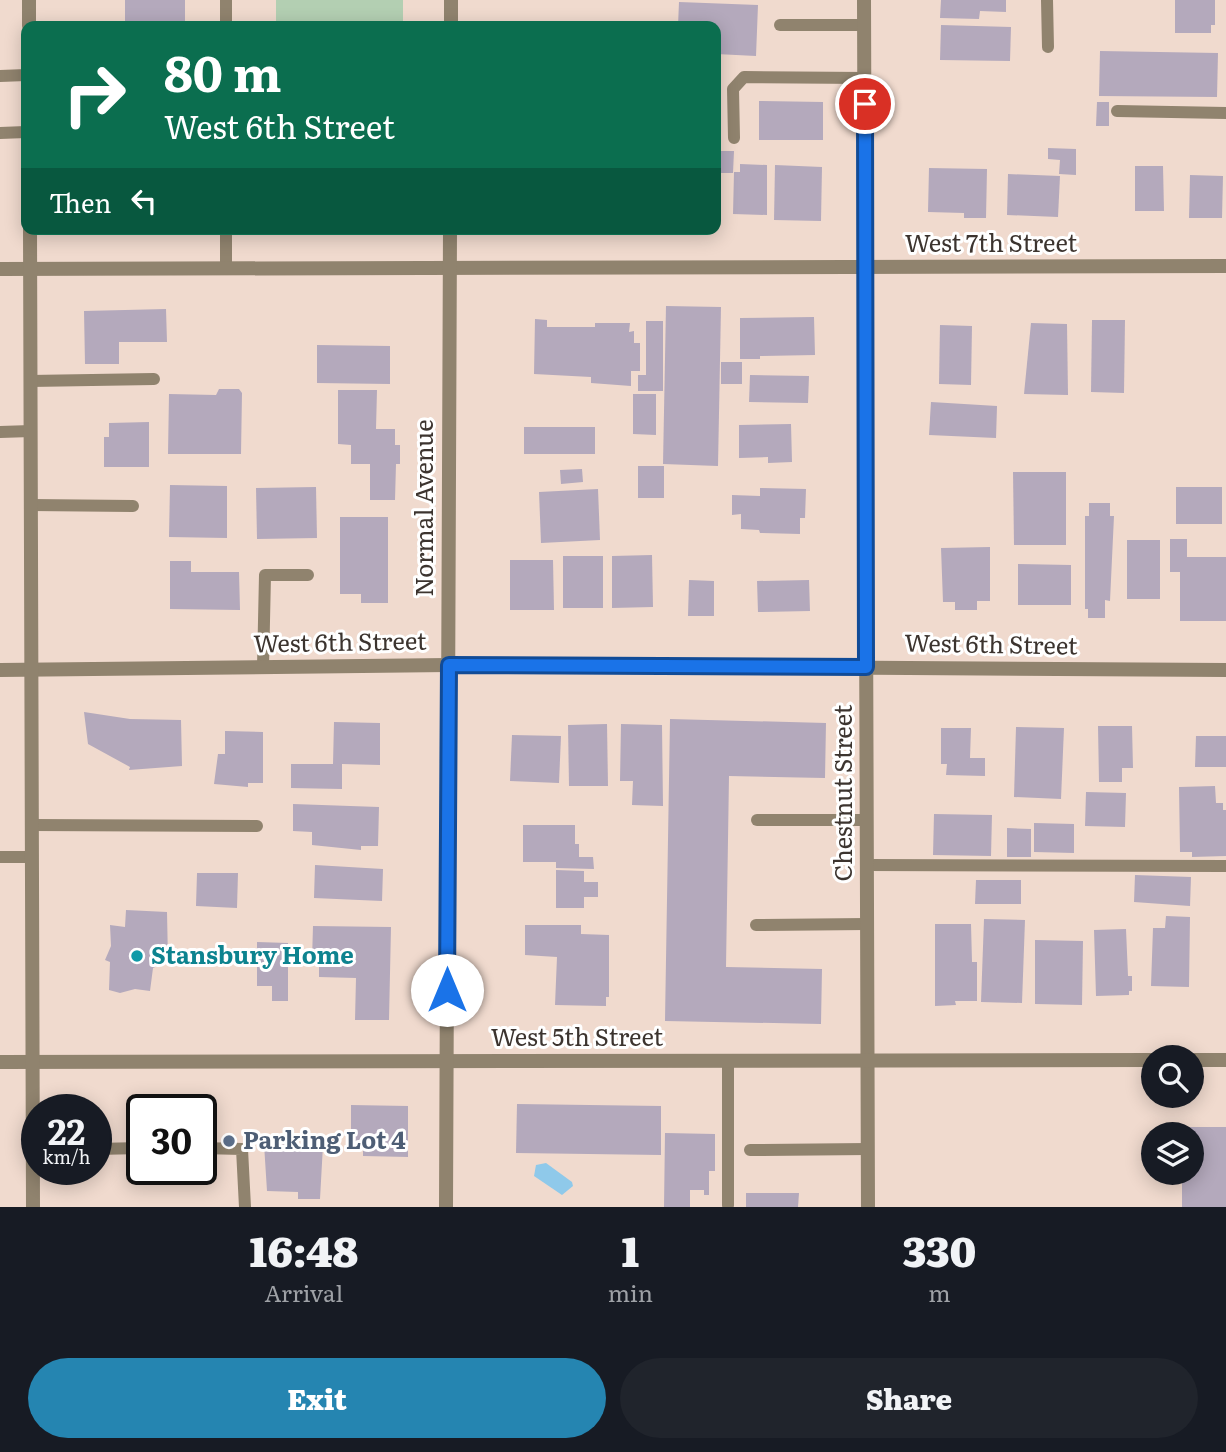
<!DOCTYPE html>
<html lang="en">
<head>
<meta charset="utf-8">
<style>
	:root { --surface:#171b24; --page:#20242c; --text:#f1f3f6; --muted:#9ea1a6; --accent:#2585b1 }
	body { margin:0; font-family:Literata,serif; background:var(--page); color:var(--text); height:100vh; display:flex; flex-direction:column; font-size:26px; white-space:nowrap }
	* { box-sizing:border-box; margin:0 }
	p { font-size:23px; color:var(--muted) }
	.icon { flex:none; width:38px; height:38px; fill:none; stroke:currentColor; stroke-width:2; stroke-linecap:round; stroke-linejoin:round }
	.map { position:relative; height:1207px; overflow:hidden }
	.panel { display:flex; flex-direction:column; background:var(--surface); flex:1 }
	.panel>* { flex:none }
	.banner { position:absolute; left:21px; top:21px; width:700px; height:214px; border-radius:14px; box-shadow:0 4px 18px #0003; background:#0b6e4f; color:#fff; overflow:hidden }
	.tools { position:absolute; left:1141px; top:1045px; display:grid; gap:14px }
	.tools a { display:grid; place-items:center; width:63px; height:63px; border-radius:50%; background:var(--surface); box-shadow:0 4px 18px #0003; font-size:35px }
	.speed { position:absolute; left:21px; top:1094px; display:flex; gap:14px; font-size:35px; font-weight:700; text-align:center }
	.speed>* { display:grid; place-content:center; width:91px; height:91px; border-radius:50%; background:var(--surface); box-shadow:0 4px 18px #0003; line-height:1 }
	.speed small { font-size:18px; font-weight:400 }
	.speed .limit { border:4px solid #111; border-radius:10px; background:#fff; color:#111 }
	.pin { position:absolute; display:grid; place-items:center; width:60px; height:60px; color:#fff; margin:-30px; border:4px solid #fff; border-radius:50%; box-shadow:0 2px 7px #0007 }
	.me { position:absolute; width:77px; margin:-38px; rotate:0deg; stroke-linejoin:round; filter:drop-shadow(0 0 5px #0008) }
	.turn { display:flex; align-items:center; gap:24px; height:147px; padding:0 28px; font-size:32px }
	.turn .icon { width:91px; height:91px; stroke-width:2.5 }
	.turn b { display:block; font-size:49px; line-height:60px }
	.then { display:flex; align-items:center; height:66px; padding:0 28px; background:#0003; gap:14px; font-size:26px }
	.eta { display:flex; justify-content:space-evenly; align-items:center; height:119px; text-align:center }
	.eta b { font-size:42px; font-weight:800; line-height:49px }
	.action { display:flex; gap:14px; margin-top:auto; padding:14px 28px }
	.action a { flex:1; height:80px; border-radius:42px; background:var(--accent); color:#fff; font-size:28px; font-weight:800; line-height:80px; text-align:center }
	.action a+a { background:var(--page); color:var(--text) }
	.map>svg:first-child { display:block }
	.green { fill:#b3cfb2 }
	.water { fill:#8fc9ea }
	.building { fill:#b4a9bc }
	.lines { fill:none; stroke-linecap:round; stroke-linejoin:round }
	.service { stroke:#90836e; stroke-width:12 }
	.minor { stroke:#90836e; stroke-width:14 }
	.tertiary { stroke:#90836e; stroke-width:14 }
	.route-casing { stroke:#114b97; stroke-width:18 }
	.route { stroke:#1a73e8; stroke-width:12 }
	.culture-dot { fill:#0f9aa8; stroke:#fff; stroke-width:2.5 }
	.service-dot { fill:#5c6f8a; stroke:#fff; stroke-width:2.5 }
	.labels { text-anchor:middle; stroke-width:6; stroke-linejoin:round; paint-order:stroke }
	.street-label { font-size:24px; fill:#3c342f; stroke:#fff }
	.culture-label { font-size:24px; font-weight:bold; fill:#0d838f; stroke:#fff; text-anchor:start }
	.service-label { font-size:24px; font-weight:bold; fill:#4e5e75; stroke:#fff; text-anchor:start }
</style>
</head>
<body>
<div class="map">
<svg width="1226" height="1207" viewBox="0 0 1226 1207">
	<rect width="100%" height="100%" fill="#f0dace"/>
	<g class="green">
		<rect x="276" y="0" width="127" height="26"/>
		<polygon points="275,229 402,229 402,233 275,232"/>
	</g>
	<polygon class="water" points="546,1163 572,1182 573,1186 562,1195 534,1176 536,1165"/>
	<g class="building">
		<rect x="125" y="0" width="60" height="26"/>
		<polygon points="941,0 1006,0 1006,12 980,11 979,19 940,18"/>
		<polygon points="1175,0 1215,0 1215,25 1211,25 1211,33 1175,33"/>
		<polygon points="679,2 758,5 756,56 716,54 716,26 678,26"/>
		<polygon points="541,23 571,24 571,26 541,26"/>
		<polygon points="941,25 1011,27 1010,61 940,60"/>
		<polygon points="1100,51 1218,53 1217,97 1099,96"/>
		<rect x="716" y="95" width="3" height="52"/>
		<polygon points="759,101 823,102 823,140 759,140"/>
		<polygon points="1097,102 1109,102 1109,126 1096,126"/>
		<polygon points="1048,148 1076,149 1076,175 1059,174 1060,160 1048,159"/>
		<polygon points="716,151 734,151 733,173 716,173"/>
		<polygon points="740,164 767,165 767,215 733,214 734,172 740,172"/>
		<polygon points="775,165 822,167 821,221 774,220"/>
		<polygon points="1135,166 1163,166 1164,211 1135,211"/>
		<polygon points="929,168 987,169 986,218 964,218 964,213 928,212"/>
		<polygon points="1008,174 1060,176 1058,217 1007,215"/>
		<polygon points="1190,175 1223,176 1222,218 1189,218"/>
		<polygon points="666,306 721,307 718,466 663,464"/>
		<polygon points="166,309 167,342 119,342 119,364 85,364 84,311"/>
		<polygon points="814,317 815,355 760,356 760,359 740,359 740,318"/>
		<polygon points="535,319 547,320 547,327 595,327 595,323 630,323 629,332 634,331 634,343 640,343 640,371 631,371 631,386 591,383 591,377 534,374"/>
		<polygon points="1092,320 1125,320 1124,393 1091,392"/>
		<polygon points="646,321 663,321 663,391 638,391 638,375 646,375"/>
		<polygon points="1031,323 1067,324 1068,395 1024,394"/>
		<polygon points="940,325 972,326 971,385 939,384"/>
		<polygon points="317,345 390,346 390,384 317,383"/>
		<rect x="721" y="362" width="21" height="22"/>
		<polygon points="750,375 809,376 808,403 749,402"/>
		<polygon points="219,389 239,389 242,393 241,454 168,454 169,394 216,395"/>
		<polygon points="338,390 377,390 376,429 395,429 395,445 400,445 400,464 396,464 395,500 370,500 370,464 351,464 351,445 338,444"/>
		<polygon points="633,394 656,394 656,435 633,434"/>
		<polygon points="931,402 997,406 996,438 929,435"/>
		<polygon points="149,422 149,467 104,467 104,437 109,437 109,423"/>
		<polygon points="791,424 792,462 768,463 768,457 739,458 739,425"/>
		<rect x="524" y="427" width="71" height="27"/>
		<rect x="638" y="466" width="26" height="32"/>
		<polygon points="582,469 583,482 561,484 560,470"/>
		<polygon points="1013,472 1066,472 1066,545 1014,545"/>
		<polygon points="170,485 227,486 227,538 169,537"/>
		<polygon points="316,487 317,538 257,539 256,488"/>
		<rect x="1176" y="487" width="46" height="37"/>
		<polygon points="760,488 806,489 805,518 800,518 800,534 760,533 759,530 741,529 741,514 732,515 732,495 760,496"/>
		<polygon points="598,489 600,540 541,543 539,492"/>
		<polygon points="1089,503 1110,503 1110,516 1114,516 1110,601 1105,600 1105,618 1088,618 1088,609 1085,609 1085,516 1089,516"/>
		<polygon points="340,517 388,517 388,603 361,603 361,594 340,594"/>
		<polygon points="1170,539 1187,539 1187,557 1226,557 1226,621 1180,621 1180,572 1170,572"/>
		<rect x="1127" y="540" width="33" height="59"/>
		<polygon points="990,547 990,601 977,601 977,610 955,610 955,602 943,602 941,548"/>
		<polygon points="652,555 653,607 612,608 612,556"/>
		<rect x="563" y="556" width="40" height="52"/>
		<polygon points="510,560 553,560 554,610 510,610"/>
		<polygon points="170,561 191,561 191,572 239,572 240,610 170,609"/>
		<polygon points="1018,564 1071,565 1071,605 1018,605"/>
		<polygon points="689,580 714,581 714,616 688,616"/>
		<polygon points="809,580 810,611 758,612 757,581"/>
		<polygon points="84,712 130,719 181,720 182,766 129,770 130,767 88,744"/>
		<polygon points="670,719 826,723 825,778 729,776 726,967 822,969 821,1024 665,1021"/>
		<polygon points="334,722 380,723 380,765 342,764 342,789 291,788 291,764 333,764"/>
		<polygon points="607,724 608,786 569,786 568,725"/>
		<polygon points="621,724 662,725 663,806 632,805 633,781 620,781"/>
		<polygon points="1098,726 1132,726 1133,768 1122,768 1122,782 1099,782"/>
		<polygon points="1016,727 1064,728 1061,799 1014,797"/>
		<polygon points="941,728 971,728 970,758 985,758 985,776 946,775 947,764 941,764"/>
		<polygon points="225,731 263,732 263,783 248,783 248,787 214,784 218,754 225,754"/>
		<polygon points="512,735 561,736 559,783 510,781"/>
		<polygon points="1196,736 1226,736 1226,767 1195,767"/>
		<polygon points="1215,786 1216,803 1223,803 1223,810 1226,810 1226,856 1192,857 1192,852 1180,852 1179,787"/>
		<polygon points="1086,792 1126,793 1125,827 1085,826"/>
		<polygon points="293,804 379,807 378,846 361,846 361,850 312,845 312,832 293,831"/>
		<polygon points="934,814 992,815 991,856 933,855"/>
		<polygon points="1034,823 1074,824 1074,853 1034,852"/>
		<polygon points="523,825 575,825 575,844 579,844 579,857 593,857 594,869 556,868 556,862 523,862"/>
		<polygon points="1007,828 1031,829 1031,857 1007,857"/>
		<polygon points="315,865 383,869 382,901 314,898"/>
		<polygon points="556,870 584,871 584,882 598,882 598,897 584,897 584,908 556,908"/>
		<polygon points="197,873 238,873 237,908 196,906"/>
		<polygon points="1135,875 1191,877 1190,906 1134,902"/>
		<polygon points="976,880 1021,880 1021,904 975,904"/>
		<polygon points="126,910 167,912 168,961 153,968 150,991 135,989 120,993 109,990 110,962 105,960 111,946 110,925 125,927"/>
		<polygon points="1166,916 1190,917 1189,987 1151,986 1153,928 1165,928"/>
		<polygon points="984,919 1025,920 1022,1003 981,1002"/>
		<polygon points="935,924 971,924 972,962 977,962 977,1001 955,1001 956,1005 935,1006"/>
		<polygon points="525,925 581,925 581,934 609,935 609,997 606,997 606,1006 555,1005 557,957 525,955"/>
		<polygon points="313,926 391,927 389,1020 355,1020 356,978 319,977 319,961 312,960"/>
		<polygon points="1126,929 1128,976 1132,976 1132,991 1129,991 1129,995 1096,996 1094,930"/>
		<polygon points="1035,940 1083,941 1082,1005 1035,1004"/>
		<polygon points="257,942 288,943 288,1001 272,1001 272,986 257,986"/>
		<polygon points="517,1104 661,1106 661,1155 516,1153"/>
		<polygon points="351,1105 408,1106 408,1157 363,1156 363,1144 351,1144"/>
		<polygon points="1182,1127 1226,1127 1226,1207 1182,1207 1182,1172 1192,1172 1192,1134 1182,1134"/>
		<polygon points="665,1133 715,1134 715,1171 709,1171 709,1195 704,1195 704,1190 690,1190 690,1207 664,1207"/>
		<polygon points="264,1144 323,1145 320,1199 298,1199 298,1192 267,1191"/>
		<polygon points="746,1193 799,1193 798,1207 746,1207"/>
	</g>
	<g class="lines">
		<g class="service">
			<polyline points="226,0 226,26"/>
			<polyline points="1047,0 1048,47"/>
			<polyline points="780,25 865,25"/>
			<polyline points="0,76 26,75"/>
			<polyline points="1117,111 1226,113"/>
			<polyline points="0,133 26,132"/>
			<polyline points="734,138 733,89 744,77 865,78"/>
			<polyline points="226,268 226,229"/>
			<polyline points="30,381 154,379"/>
			<polyline points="0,432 31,431"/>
			<polyline points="31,505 133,506"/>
			<polyline points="263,667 265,575 308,575"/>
			<polyline points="757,820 867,820"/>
			<polyline points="31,825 257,826"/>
			<polyline points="0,857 32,857"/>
			<polyline points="867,865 1226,866"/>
			<polyline points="756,925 867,924"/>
			<polyline points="201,1148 242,1149 245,1207"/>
			<polyline points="96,1149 142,1148"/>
			<polyline points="750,1150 868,1149"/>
			<polyline points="728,1205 728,1061"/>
		</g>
		<g class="minor">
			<polyline points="864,0 868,1207"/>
			<polyline points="451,26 451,0"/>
			<polyline points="0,269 1226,266"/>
			<polyline points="0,670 448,665 1226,670"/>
			<polyline points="1192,1060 1226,1060"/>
			<polyline points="0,1062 1153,1060"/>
			<polyline points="446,1207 450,229"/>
		</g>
		<g class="tertiary">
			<polyline points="29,0 29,26"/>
			<polyline points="30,229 33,1207"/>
		</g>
	</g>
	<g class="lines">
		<defs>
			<polyline id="route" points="447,990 449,665 866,667 865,104"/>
		</defs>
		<use href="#route" class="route-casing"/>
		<use href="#route" class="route"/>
	</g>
	<circle class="culture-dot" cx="137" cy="956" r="7"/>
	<circle class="service-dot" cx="229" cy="1141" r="7"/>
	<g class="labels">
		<g class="street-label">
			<text x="991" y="252">West 7th Street</text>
			<text transform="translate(425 508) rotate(-90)" y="8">Normal Avenue</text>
			<text transform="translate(340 643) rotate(-1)" y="8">West 6th Street</text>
			<text transform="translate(991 645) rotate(1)" y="8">West 6th Street</text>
			<text transform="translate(844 793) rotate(-90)" y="8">Chestnut Street</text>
			<text x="577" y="1046">West 5th Street</text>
		</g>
		<g class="culture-label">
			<text x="151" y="964">Stansbury Home</text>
		</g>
		<g class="service-label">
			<text x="243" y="1149">Parking Lot 4</text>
		</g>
	</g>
</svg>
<div class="tools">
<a><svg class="icon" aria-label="search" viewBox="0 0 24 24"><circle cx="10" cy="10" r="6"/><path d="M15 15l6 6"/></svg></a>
<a><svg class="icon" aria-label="layers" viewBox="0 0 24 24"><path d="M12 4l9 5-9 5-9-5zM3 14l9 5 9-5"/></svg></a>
</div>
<div class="speed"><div>22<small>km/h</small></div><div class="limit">30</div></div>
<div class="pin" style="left:865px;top:104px;background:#d93025"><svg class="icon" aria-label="arrive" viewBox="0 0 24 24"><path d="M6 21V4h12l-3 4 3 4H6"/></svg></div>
<svg class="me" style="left:447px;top:990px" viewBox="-20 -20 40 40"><circle r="19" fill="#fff"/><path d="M0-13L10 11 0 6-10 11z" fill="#1a73e8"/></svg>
<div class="banner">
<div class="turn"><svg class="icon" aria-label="right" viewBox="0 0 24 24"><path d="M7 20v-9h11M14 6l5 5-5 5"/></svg><div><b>80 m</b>West 6th Street</div></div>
<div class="then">Then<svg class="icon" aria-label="left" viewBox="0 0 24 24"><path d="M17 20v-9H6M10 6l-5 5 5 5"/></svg></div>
</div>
</div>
<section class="panel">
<div class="eta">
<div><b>16:48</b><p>Arrival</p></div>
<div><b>1</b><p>min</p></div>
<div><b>330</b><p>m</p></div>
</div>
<div class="action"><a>Exit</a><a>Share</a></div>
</section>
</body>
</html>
